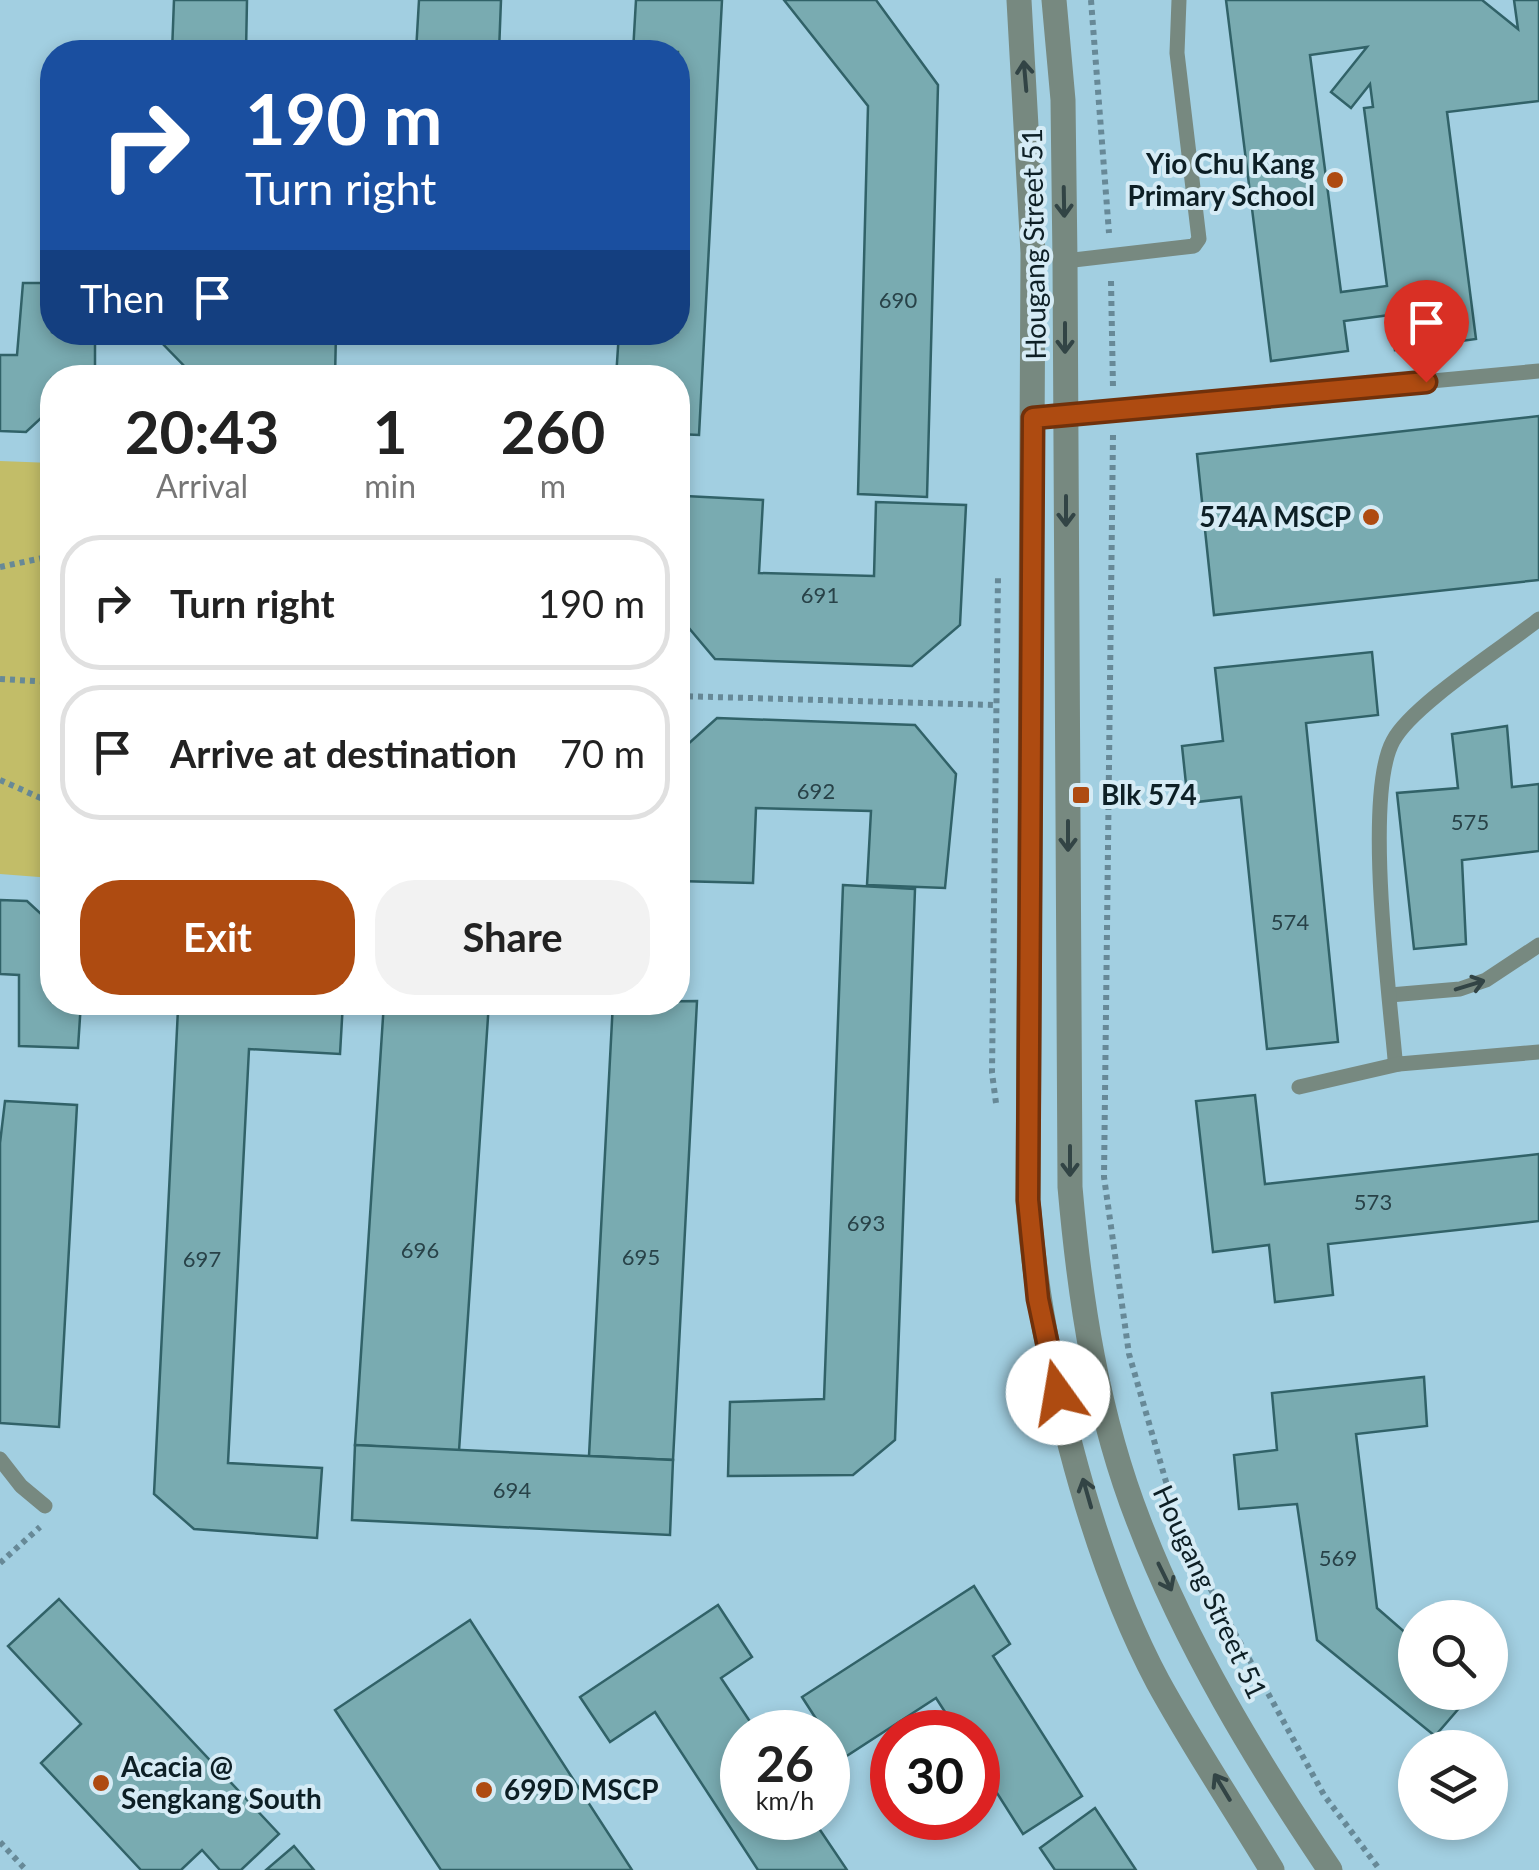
<!DOCTYPE html>
<html lang="en">
<head>
<meta charset="utf-8">
<style>
	:root { --surface:#fff; --page:#f2f2f2; --text:#222; --muted:#767676; --line:#e0e0e0; --accent:#ae4b11 }
	body { margin:0; font-family:Lato,sans-serif; background:var(--page); color:var(--text); height:100vh; display:flex; flex-direction:column; font-size:38px; white-space:nowrap }
	* { box-sizing:border-box; margin:0 }
	p { font-size:32px; color:var(--muted) }
	.icon { flex:none; width:55px; height:55px; fill:none; stroke:currentColor; stroke-width:2; stroke-linecap:round; stroke-linejoin:round }
	.map { position:relative; flex:1; overflow:hidden }
	.side { position:absolute; left:40px; top:365px; width:650px; height:650px; display:flex; flex-direction:column; background:var(--surface); border-radius:40px; box-shadow:0 5px 15px #0003 }
	.side>* { flex:none }
	.top-card { position:absolute; left:40px; top:40px; width:650px; height:305px; border-radius:40px; box-shadow:0 5px 15px #0003; background:#1a4fa0; color:#fff; overflow:hidden }
	.tools { position:absolute; left:1398px; top:1600px; display:grid; gap:20px }
	.tools a { display:grid; place-items:center; width:110px; height:110px; border-radius:50%; background:var(--surface); box-shadow:0 5px 15px #0003; font-size:50px }
	.speed { position:absolute; left:720px; top:1710px; display:flex; gap:20px; font-size:50px; font-weight:700; text-align:center }
	.speed>* { display:grid; place-content:center; width:130px; height:130px; border-radius:50%; background:var(--surface); box-shadow:0 5px 15px #0003; line-height:1 }
	.speed small { font-size:25px; font-weight:400 }
	.speed .limit { border:15px solid #d22; background:#fff; color:#111 }
	.pin { position:absolute; display:grid; place-items:center; width:85px; height:85px; color:#fff; margin:-102px -42px; border-radius:50% 50% 50% 0; rotate:-45deg; box-shadow:0 0 10px #0007 }
	.pin .icon { rotate:45deg }
	.me { position:absolute; width:110px; margin:-55px; rotate:347deg; stroke-linejoin:round; filter:drop-shadow(0 0 8px #0008) }
	.turn { display:flex; align-items:center; gap:35px; height:210px; padding:0 40px; font-size:45px }
	.turn .icon { width:130px; height:130px; stroke-width:2.5 }
	.turn b { display:block; font-size:70px; line-height:85px }
	.then { display:flex; align-items:center; height:95px; padding:0 40px; background:#0003; gap:20px; font-size:38px }
	.eta { display:flex; justify-content:space-evenly; align-items:center; height:170px; text-align:center }
	.eta b { font-size:60px; font-weight:700; line-height:70px }
	.button { display:flex; gap:20px; margin-top:auto; padding:20px 40px }
	.button a { flex:1; height:115px; border-radius:40px; background:var(--accent); color:#fff; font-size:40px; font-weight:700; line-height:115px; text-align:center }
	.button a+a { background:var(--page); color:var(--text) }
	ul { padding:0; list-style:none }
	li { display:flex; align-items:center; gap:30px; height:135px; margin:0 20px 15px; padding:0 20px; border:5px solid var(--line); border-radius:40px }
	li div { flex:1 }
	li b { display:block; font-size:38px }
	li em { font-style:normal }
	.map>svg:first-child { display:block }
	.green { fill:#c2bd68 }
	.building { fill:#79abb1; stroke:#316268; stroke-width:2.5; fill-rule:evenodd }
	.lines { fill:none; stroke-linecap:round; stroke-linejoin:round }
	.path { stroke:#678997; stroke-width:6; stroke-dasharray:5 5; stroke-linecap:butt }
	.service { stroke:#778980; stroke-width:15 }
	.minor { stroke:#778980; stroke-width:25 }
	.oneway { stroke:#324445 }
	.route-casing { stroke:#71310b; stroke-width:25 }
	.route { stroke:#ae4b11; stroke-width:18 }
	.poi-dot { fill:#ae4b11; stroke:#d5ebf5; stroke-width:4 }
	.labels { text-anchor:middle; stroke-width:8; stroke-linejoin:round; paint-order:stroke }
	.number-label { font-size:22px; fill:#284248 }
	.poi-label { font-size:28px; font-weight:bold; fill:#0d1f25; stroke:#d5ebf5; text-anchor:start }
	.street-label { font-size:28px; fill:#0d1f25; stroke:#d5ebf5 }
</style>
</head>
<body>
<div class="map">
<svg width="1539" height="1870" viewBox="0 0 1539 1870">
	<rect width="100%" height="100%" fill="#a2cfe1"/>
	<polygon class="green" points="0,461 52,463 52,878 0,874"/>
	<g class="building">
		<polygon points="174,0 247,0 246,52 172,52"/>
		<polygon points="419,0 501,0 499,52 416,52"/>
		<polygon points="636,0 722,0 699,435 678,434 678,378 616,378 619,332 678,332 678,52 633,52"/>
		<polygon points="784,0 876,0 938,85 927,497 858,494 868,106"/>
		<path d="M 1226,0 L 1482,0 L 1518,29 L 1514,0 L 1539,0 L 1539,101 L 1447,112 L 1476,339 L 1395,350 L 1390,315 L 1344,321 L 1348,351 L 1271,361 ZM 1367,47 L 1331,92 L 1351,108 L 1370,84 L 1373,107 L 1364,108 L 1387,286 L 1341,292 L 1310,55 Z"/>
		<polygon points="23,283 52,283 52,332 95,332 95,371 87,378 52,378 52,408 26,432 0,431 0,355 17,355"/>
		<polygon points="158,332 336,332 335,378 196,378 158,339"/>
		<polygon points="1539,416 1539,580 1214,615 1197,454"/>
		<polygon points="685,496 763,500 759,573 874,576 876,502 966,505 960,625 912,666 715,659 678,615"/>
		<polygon points="1372,652 1378,715 1306,723 1338,1042 1267,1049 1241,797 1188,803 1182,746 1223,741 1215,668"/>
		<polygon points="717,718 915,725 956,774 945,888 867,885 871,811 756,808 753,883 678,881 678,753"/>
		<polygon points="1507,726 1512,787 1539,784 1539,851 1462,860 1466,944 1414,949 1397,793 1458,788 1452,734"/>
		<polygon points="843,885 915,889 895,1440 853,1475 728,1476 730,1402 824,1399"/>
		<polygon points="0,900 27,901 52,924 52,1002 81,1002 78,1048 19,1046 19,975 0,974"/>
		<polygon points="697,1001 673,1460 589,1456 613,1002"/>
		<polygon points="186,1002 343,1002 340,1054 249,1049 228,1463 322,1468 317,1538 194,1529 154,1494 178,1009"/>
		<polygon points="384,1002 489,1002 459,1451 355,1445"/>
		<polygon points="1255,1095 1265,1184 1539,1154 1539,1221 1328,1244 1333,1295 1275,1302 1269,1245 1213,1252 1196,1101"/>
		<polygon points="5,1101 77,1105 59,1427 0,1423 0,1143"/>
		<polygon points="1424,1377 1427,1426 1356,1434 1377,1608 1415,1641 1415,1692 1473,1692 1435,1736 1317,1640 1297,1504 1239,1509 1234,1455 1277,1450 1272,1393"/>
		<polygon points="355,1445 673,1460 670,1535 352,1520"/>
		<polygon points="974,1586 1010,1644 993,1656 1082,1796 1023,1834 978,1763 978,1732 958,1732 936,1698 842,1759 802,1697"/>
		<polygon points="59,1599 279,1834 241,1870 220,1870 202,1850 181,1870 141,1870 41,1763 81,1724 8,1646"/>
		<polygon points="718,1605 752,1657 721,1678 757,1732 742,1732 742,1818 812,1818 847,1870 758,1870 655,1712 610,1742 580,1697"/>
		<polygon points="470,1620 632,1870 441,1870 335,1710"/>
		<polygon points="1095,1808 1136,1870 1055,1870 1040,1848"/>
		<polygon points="294,1846 314,1870 266,1870"/>
	</g>
	<g class="lines">
		<g class="path">
			<polyline points="1091,0 1109,233"/>
			<polyline points="1111,281 1113,388"/>
			<polyline points="1113,435 1104,1177 1129,1354 1182,1537 1324,1795 1380,1870"/>
			<polyline points="44,458 52,470"/>
			<polyline points="0,567 52,556"/>
			<polyline points="0,679 52,682"/>
			<polyline points="678,696 996,705"/>
			<polyline points="0,780 52,803"/>
			<polyline points="996,1103 992,1073 998,576"/>
			<polyline points="0,1563 40,1527"/>
			<polyline points="0,1842 26,1870"/>
		</g>
		<g class="service">
			<polyline points="1065,261 1194,246 1199,239 1177,53 1179,0"/>
			<polyline points="1033,418 1539,371"/>
			<polyline points="1390,995 1460,989 1486,980 1539,945"/>
			<path d="M 1399,1064 L 1395,1059 C 1389,991 1364,794 1393,741 C 1412,705 1504,647 1539,619"/>
			<polyline points="1299,1087 1399,1064 1539,1052"/>
			<polyline points="0,1459 21,1486 45,1506"/>
		</g>
		<g class="minor">
			<path d="M 1019,0 L 1033,253 L 1028,1201 C 1039,1348 1088,1551 1158,1682 C 1193,1746 1234,1807 1272,1870"/>
			<path d="M 1054,0 L 1063,100 L 1065,261 L 1070,1187 C 1080,1301 1097,1415 1139,1522 C 1186,1645 1257,1762 1330,1870"/>
		</g>
	</g>
	<defs><path id="oneway-shaft" d="M-6 0H5M1.5-3L5.5 0L1.5 3" fill="none" stroke-width="1.6" stroke-linecap="round" stroke-linejoin="round" transform="scale(2.5)"/></defs>
	<g class="oneway">
		<use href="#oneway-shaft" transform="translate(1025 76) rotate(-95)"/>
		<use href="#oneway-shaft" transform="translate(1064 202) rotate(89)"/>
		<use href="#oneway-shaft" transform="translate(1065 338) rotate(90)"/>
		<use href="#oneway-shaft" transform="translate(1066 511) rotate(90)"/>
		<use href="#oneway-shaft" transform="translate(1068 836) rotate(90)"/>
		<use href="#oneway-shaft" transform="translate(1470 985) rotate(-17)"/>
		<use href="#oneway-shaft" transform="translate(1070 1161) rotate(90)"/>
		<use href="#oneway-shaft" transform="translate(1087 1493) rotate(-106)"/>
		<use href="#oneway-shaft" transform="translate(1165 1577) rotate(64)"/>
		<use href="#oneway-shaft" transform="translate(1222 1787) rotate(-121)"/>
	</g>
	<g class="lines">
		<defs>
			<polyline id="route" points="1058,1393 1038,1299 1028,1200 1033,418 1426,382"/>
		</defs>
		<use href="#route" class="route-casing"/>
		<use href="#route" class="route"/>
	</g>
	<g class="poi-dot">
		<circle cx="1335" cy="180" r="10"/>
		<circle cx="1371" cy="517" r="10"/>
		<rect x="1071" y="785" width="20" height="20" rx="5"/>
		<circle cx="101" cy="1783" r="10"/>
		<circle cx="484" cy="1790" r="10"/>
	</g>
	<g class="labels">
		<g class="number-label">
			<text x="898" y="308">690</text>
			<text x="820" y="603">691</text>
			<text x="816" y="799">692</text>
			<text x="1470" y="830">575</text>
			<text x="1290" y="930">574</text>
			<text x="1373" y="1210">573</text>
			<text x="866" y="1231">693</text>
			<text x="420" y="1258">696</text>
			<text x="641" y="1265">695</text>
			<text x="202" y="1267">697</text>
			<text x="512" y="1498">694</text>
			<text x="1338" y="1566">569</text>
		</g>
		<g class="poi-label">
			<text x="1315" y="174" text-anchor="end">Yio Chu Kang<tspan x="1315" dy="32">Primary School</tspan></text>
			<text x="1351" y="527" text-anchor="end">574A MSCP</text>
			<text x="1101" y="805">Blk 574</text>
			<text x="121" y="1777">Acacia @<tspan x="121" dy="32">Sengkang South</tspan></text>
			<text x="504" y="1800">699D MSCP</text>
		</g>
		<g class="street-label">
			<text transform="translate(1034 244) rotate(-91)" y="10">Hougang Street 51</text>
			<text transform="translate(1210 1592) rotate(65)" y="10">Hougang Street 51</text>
		</g>
	</g>
</svg>
<div class="tools">
<a><svg class="icon" aria-label="search" viewBox="0 0 24 24"><circle cx="10" cy="10" r="6"/><path d="M15 15l6 6"/></svg></a>
<a><svg class="icon" aria-label="layers" viewBox="0 0 24 24"><path d="M12 4l9 5-9 5-9-5zM3 14l9 5 9-5"/></svg></a>
</div>
<div class="speed"><div>26<small>km/h</small></div><div class="limit">30</div></div>
<div class="pin" style="left:1426px;top:382px;background:#d93025"><svg class="icon" aria-label="arrive" viewBox="0 0 24 24"><path d="M6 21V4h12l-3 4 3 4H6"/></svg></div>
<svg class="me" style="left:1058px;top:1393px" viewBox="-20 -20 40 40"><circle r="19" fill="#fff"/><path d="M0-13L10 11 0 6-10 11z" fill="#ae4b11"/></svg>
<div class="top-card">
<div class="turn"><svg class="icon" aria-label="right" viewBox="0 0 24 24"><path d="M7 20v-9h11M14 6l5 5-5 5"/></svg><div><b>190 m</b>Turn right</div></div>
<div class="then">Then<svg class="icon" aria-label="arrive" viewBox="0 0 24 24"><path d="M6 21V4h12l-3 4 3 4H6"/></svg></div>
</div>
<section class="side">
<div class="eta">
<div><b>20:43</b><p>Arrival</p></div>
<div><b>1</b><p>min</p></div>
<div><b>260</b><p>m</p></div>
</div>
<ul>
<li><svg class="icon" aria-label="right" viewBox="0 0 24 24"><path d="M7 20v-9h11M14 6l5 5-5 5"/></svg><div><b>Turn right</b></div><em>190 m</em></li>
<li><svg class="icon" aria-label="arrive" viewBox="0 0 24 24"><path d="M6 21V4h12l-3 4 3 4H6"/></svg><div><b>Arrive at destination</b></div><em>70 m</em></li>
</ul>
<div class="button"><a>Exit</a><a>Share</a></div>
</section>
</div>
</body>
</html>
